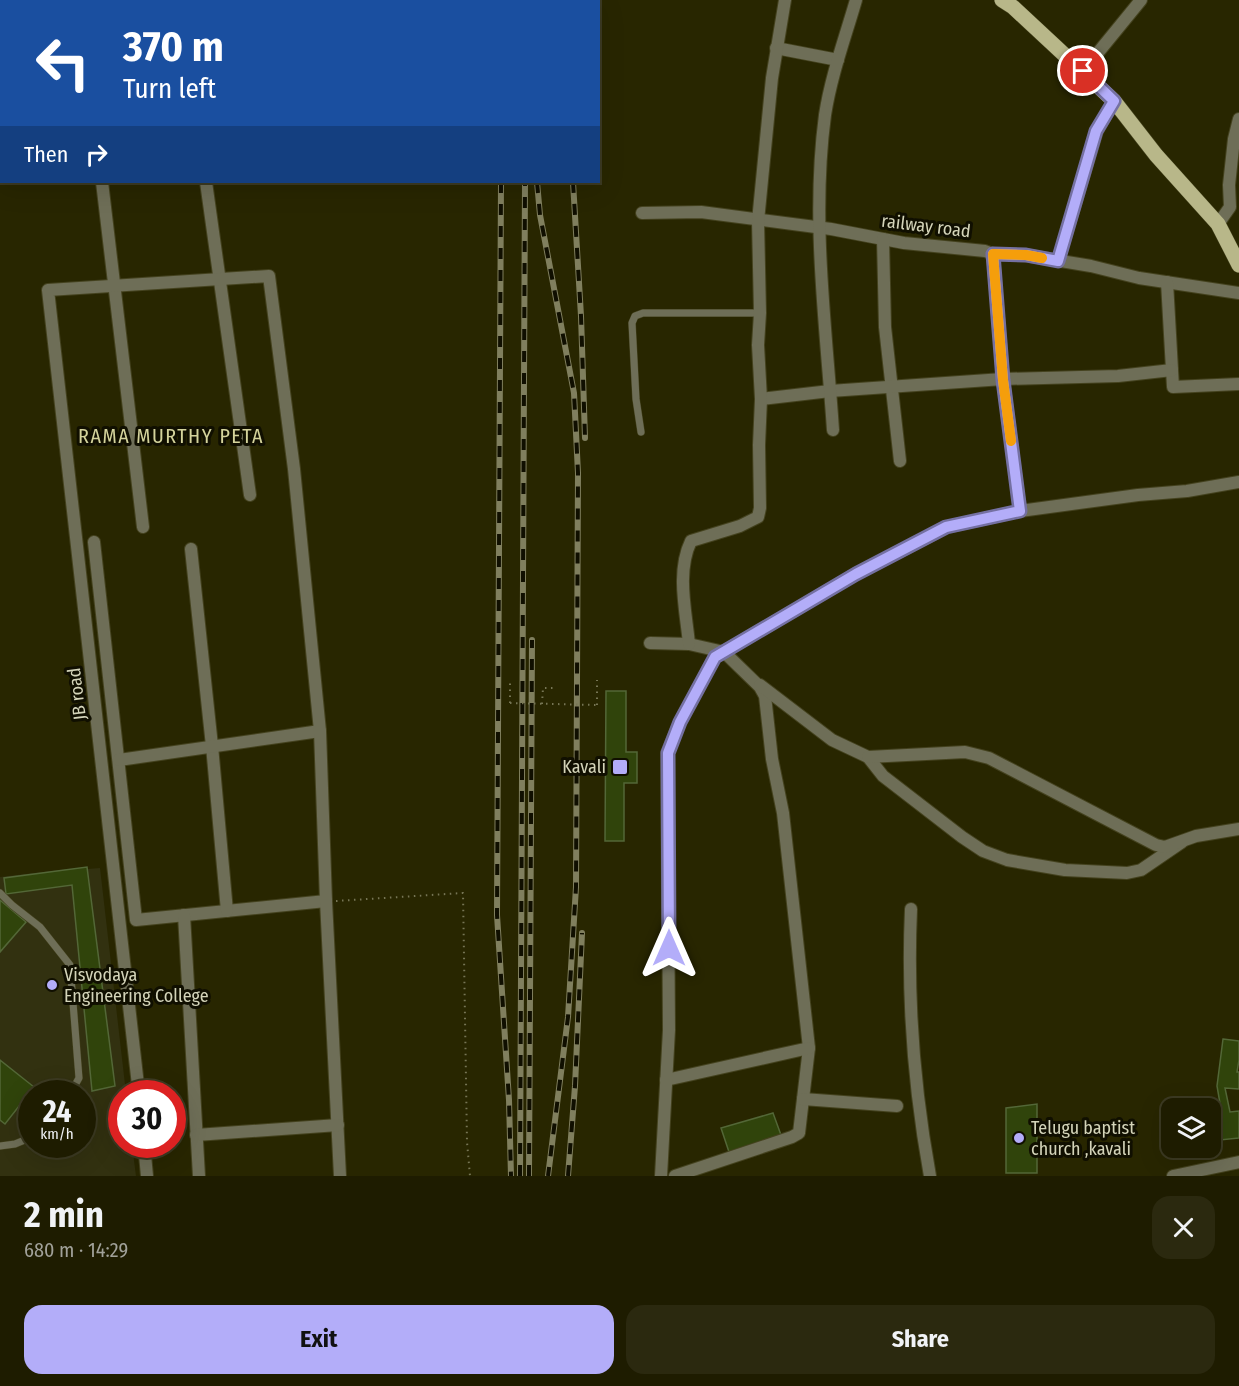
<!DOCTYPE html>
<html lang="en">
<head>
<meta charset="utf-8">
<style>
	:root { --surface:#1e1c00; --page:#2b290f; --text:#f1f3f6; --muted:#a1a199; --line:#3c3a22; --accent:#b3adf9 }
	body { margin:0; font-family:"Fira Sans Condensed",sans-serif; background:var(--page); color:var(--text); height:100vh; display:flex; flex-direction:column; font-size:22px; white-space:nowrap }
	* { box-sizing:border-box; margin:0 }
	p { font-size:20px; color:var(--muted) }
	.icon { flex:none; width:33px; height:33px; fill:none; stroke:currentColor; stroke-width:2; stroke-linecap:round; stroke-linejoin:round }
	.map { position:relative; height:1176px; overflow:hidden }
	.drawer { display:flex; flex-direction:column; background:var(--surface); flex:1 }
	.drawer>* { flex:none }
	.top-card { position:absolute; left:0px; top:0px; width:600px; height:183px; box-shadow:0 6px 24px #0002,0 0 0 2px var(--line); background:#1a4fa0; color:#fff; overflow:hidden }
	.buttons { position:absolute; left:1161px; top:1098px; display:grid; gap:12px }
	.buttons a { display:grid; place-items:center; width:60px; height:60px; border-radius:12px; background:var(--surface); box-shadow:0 6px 24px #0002,0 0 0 2px var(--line); font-size:30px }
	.speed { position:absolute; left:18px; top:1080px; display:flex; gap:12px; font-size:30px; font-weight:700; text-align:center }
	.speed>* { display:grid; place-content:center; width:78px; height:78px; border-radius:50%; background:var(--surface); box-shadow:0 6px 24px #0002,0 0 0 2px var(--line); line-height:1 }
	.speed small { font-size:15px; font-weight:400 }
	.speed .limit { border:9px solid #d22; background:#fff; color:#111 }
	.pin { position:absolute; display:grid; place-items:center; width:51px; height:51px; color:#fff; margin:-26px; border:3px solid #fff; border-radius:50%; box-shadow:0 2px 6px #0007 }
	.me { position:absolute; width:66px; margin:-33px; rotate:0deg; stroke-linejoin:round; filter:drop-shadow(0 0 4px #0008) }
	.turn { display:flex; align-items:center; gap:21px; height:126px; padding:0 24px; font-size:27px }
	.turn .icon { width:78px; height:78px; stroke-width:2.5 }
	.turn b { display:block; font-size:42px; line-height:51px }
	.then { display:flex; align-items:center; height:57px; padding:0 24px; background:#0003; gap:12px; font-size:22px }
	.round { display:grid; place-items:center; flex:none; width:63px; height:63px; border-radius:18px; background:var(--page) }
	.summary { display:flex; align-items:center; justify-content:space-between; height:102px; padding:0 24px }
	h1 { font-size:36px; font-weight:700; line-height:45px }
	.button { display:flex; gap:12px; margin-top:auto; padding:12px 24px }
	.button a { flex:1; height:69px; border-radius:18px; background:var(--accent); color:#111; font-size:24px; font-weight:700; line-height:69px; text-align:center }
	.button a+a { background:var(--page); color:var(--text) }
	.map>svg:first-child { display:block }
	.built { fill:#323110; fill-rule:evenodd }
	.building { fill:#30440b; stroke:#536737; stroke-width:1.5 }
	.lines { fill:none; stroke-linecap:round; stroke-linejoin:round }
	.service-casing { stroke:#44421e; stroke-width:8 }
	.minor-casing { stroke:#44421e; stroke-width:14 }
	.primary-casing { stroke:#44421e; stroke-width:16 }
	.path { stroke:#767554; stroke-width:2; stroke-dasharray:1.5 4.5; stroke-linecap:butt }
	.service { stroke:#6e6e57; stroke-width:7 }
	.minor { stroke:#6e6e57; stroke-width:12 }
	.primary { stroke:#b8b789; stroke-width:15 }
	.rail-casing { stroke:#807f5e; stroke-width:6 }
	.rail { stroke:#100f00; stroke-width:4; stroke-dasharray:11; stroke-linecap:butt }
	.path-bridge { stroke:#767554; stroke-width:2; stroke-dasharray:1.5 4.5; stroke-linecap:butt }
	.route-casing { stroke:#7470a2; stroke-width:15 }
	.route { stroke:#b3adf9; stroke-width:10 }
	.slow { stroke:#f59e0b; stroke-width:10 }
	.poi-dot { fill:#b3adf9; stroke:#100f00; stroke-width:2 }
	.labels { text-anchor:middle; stroke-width:6; stroke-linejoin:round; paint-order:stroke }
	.street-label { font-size:18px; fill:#d4d4b9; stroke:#100f00 }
	.poi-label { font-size:18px; fill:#d4d4b9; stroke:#100f00; text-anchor:start }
	.neighbourhood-label { font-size:20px; letter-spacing:1.5px; fill:#d4d39b; stroke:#100f00 }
</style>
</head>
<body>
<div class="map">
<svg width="1239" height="1176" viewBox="0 0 1239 1176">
	<rect width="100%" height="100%" fill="#282600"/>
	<path class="built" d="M 87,867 L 88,869 L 100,868 L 126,1093 L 122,1094 L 122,1144 L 132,1145 L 136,1176 L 0,1176 L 0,877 ZM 32,1094 L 82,1094 L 82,1144 L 32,1144 Z"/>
	<g class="building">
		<polygon points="0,0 5,2 2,2 2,118"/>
		<polygon points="606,691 626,691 626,752 637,752 637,783 624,783 624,841 605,841"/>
		<polygon points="87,867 115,1086 92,1091 72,885 6,894 4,878"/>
		<polygon points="0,900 26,922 0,952"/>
		<polygon points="1223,1039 1239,1041 1239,1060 1237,1072 1239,1072 1239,1089 1225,1088 1230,1112 1239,1111 1239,1138 1210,1141 1210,1116 1222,1115 1217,1086"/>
		<polygon points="0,1060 34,1087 5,1124 0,1120"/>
		<polygon points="1037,1104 1037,1173 1006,1173 1006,1108"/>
		<polygon points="773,1113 781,1135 729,1152 721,1128"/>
	</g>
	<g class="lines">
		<defs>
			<g id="service">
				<polyline points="641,432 636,399 632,323 635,316 643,313 760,313"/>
				<polyline points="0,893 12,905 40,927 70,965 79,1078 70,1094"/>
				<polyline points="0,1146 15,1144 32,1137"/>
			</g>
			<g id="minor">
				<polyline points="90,0 90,2"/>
				<polyline points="178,0 178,2"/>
				<polyline points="776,48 838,60"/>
				<polyline points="1083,71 1141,0"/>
				<polyline points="102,182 143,527"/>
				<polyline points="206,182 250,495"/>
				<polyline points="642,213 701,212 831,229 904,243 985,251 993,254 1025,255 1091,266 1139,278 1239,293"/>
				<polyline points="1218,224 1230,207 1229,185 1234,139 1239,119"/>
				<polyline points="883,239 885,327 900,461"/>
				<polyline points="993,254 1003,379 1020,511"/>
				<polyline points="1058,261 1097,131 1114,101"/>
				<polyline points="1167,282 1173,387 1239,384"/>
				<polyline points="761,399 830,391 1003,379 1118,376 1172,370"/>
				<path d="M 833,430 C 826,325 811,220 825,115 C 831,76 845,38 856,0"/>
				<polyline points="94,542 136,920 326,901"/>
				<polyline points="191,549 212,746 227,911"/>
				<polyline points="650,643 689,644 724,652 760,687 765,696 772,759 783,813 809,1048 799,1133 792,1137 675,1176"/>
				<path d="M 689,644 C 686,611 676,572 691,541 L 740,526 L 758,517 L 760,508 L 759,445 L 761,399 L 758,345 L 760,313 L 758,221 L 772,78 L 785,0"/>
				<polyline points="760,685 832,740 868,757 883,776 962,837 983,851 1007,860 1065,870 1127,873 1141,870 1182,842"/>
				<polyline points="868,757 965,752 989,758 1156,845 1165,847 1196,836 1239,829"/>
				<polyline points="119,760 320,731"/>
				<path d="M 911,909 C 907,998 914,1088 930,1176"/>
				<polyline points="184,915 199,1176"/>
				<polyline points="666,1080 809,1048"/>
				<polyline points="139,1094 48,290 269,276 294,469 320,731 326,901 340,1176"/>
				<polyline points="803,1099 897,1106"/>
				<polyline points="196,1135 338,1125"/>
				<polyline points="144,1144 147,1176"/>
				<polyline points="661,1176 669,1030 667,753 680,722 715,657 856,574 947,527 1020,511 1138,495 1187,491 1239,482"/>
				<polyline points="1173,1176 1239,1162"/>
			</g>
			<polyline id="primary" points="1002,0 1013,7 1114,101 1156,155 1218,224 1239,265"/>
		</defs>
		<use href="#service" class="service-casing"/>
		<use href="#minor" class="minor-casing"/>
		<use href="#primary" class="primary-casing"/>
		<g class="path">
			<polyline points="510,703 510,680"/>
			<polyline points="542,704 543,688 555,688"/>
			<polyline points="597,705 597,680"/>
			<polyline points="336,901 463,893 467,1142 470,1176"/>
		</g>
		<use href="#service" class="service"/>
		<use href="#minor" class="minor"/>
		<use href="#primary" class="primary"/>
		<defs>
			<g id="rail">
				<polyline points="561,0 562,2"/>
				<polyline points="514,2 514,0"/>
				<polyline points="526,2 526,0"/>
				<polyline points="536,2 536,0"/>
				<polyline points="501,182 497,915 509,1100 511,1176"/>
				<polyline points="537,182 540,215 574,393 578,473 576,887 568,1017 548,1176"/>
				<polyline points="573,182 581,316 585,438"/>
				<polyline points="520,1176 525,182"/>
				<polyline points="529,1176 532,640"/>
				<polyline points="568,1176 575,1086 582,933"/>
			</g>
		</defs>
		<use href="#rail" class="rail-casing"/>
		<use href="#rail" class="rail"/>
		<polyline class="path-bridge" points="510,703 597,705"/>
	</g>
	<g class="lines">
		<defs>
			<polyline id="route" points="669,948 668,753 680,722 715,657 856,574 946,527 1020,511 1003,380 993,254 1026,255 1058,261 1096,131 1114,101 1083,71"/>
		</defs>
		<use href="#route" class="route-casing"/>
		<use href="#route" class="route"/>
		<polyline class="slow" points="1011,441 1003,380 993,254 1026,255 1042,258"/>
	</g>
	<g class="poi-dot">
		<rect x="612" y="759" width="16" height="16" rx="3"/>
		<circle cx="52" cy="985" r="6"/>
		<circle cx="1019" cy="1138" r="6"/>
	</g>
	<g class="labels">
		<g class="street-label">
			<text transform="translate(926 226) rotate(7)" y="6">railway road</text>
			<text transform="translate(77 694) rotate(-97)" y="6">JB road</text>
		</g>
		<g class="poi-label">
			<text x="606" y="773" text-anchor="end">Kavali</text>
			<text x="64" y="981">Visvodaya<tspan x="64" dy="21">Engineering College</tspan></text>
			<text x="1031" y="1134">Telugu baptist<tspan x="1031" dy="21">church ,kavali</tspan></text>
		</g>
		<g class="neighbourhood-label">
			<text x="171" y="443">RAMA MURTHY PETA</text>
		</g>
	</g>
</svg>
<div class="buttons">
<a><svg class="icon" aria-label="layers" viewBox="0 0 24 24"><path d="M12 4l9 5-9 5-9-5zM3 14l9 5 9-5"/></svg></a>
</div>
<div class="speed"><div>24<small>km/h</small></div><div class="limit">30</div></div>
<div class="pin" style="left:1083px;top:71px;background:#d93025"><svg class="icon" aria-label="arrive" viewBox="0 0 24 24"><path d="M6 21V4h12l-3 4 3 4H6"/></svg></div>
<svg class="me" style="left:669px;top:948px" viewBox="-20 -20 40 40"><path d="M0-17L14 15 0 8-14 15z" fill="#b3adf9" stroke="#fff" stroke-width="4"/></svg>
<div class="top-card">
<div class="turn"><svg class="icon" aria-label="left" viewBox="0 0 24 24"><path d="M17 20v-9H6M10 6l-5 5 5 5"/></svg><div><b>370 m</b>Turn left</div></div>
<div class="then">Then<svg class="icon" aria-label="right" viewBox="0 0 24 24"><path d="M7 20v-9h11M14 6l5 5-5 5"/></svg></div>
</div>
</div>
<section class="drawer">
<div class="summary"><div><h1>2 min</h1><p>680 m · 14:29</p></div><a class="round"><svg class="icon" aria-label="close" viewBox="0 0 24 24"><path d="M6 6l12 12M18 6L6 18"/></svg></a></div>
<div class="button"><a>Exit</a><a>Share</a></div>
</section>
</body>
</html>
